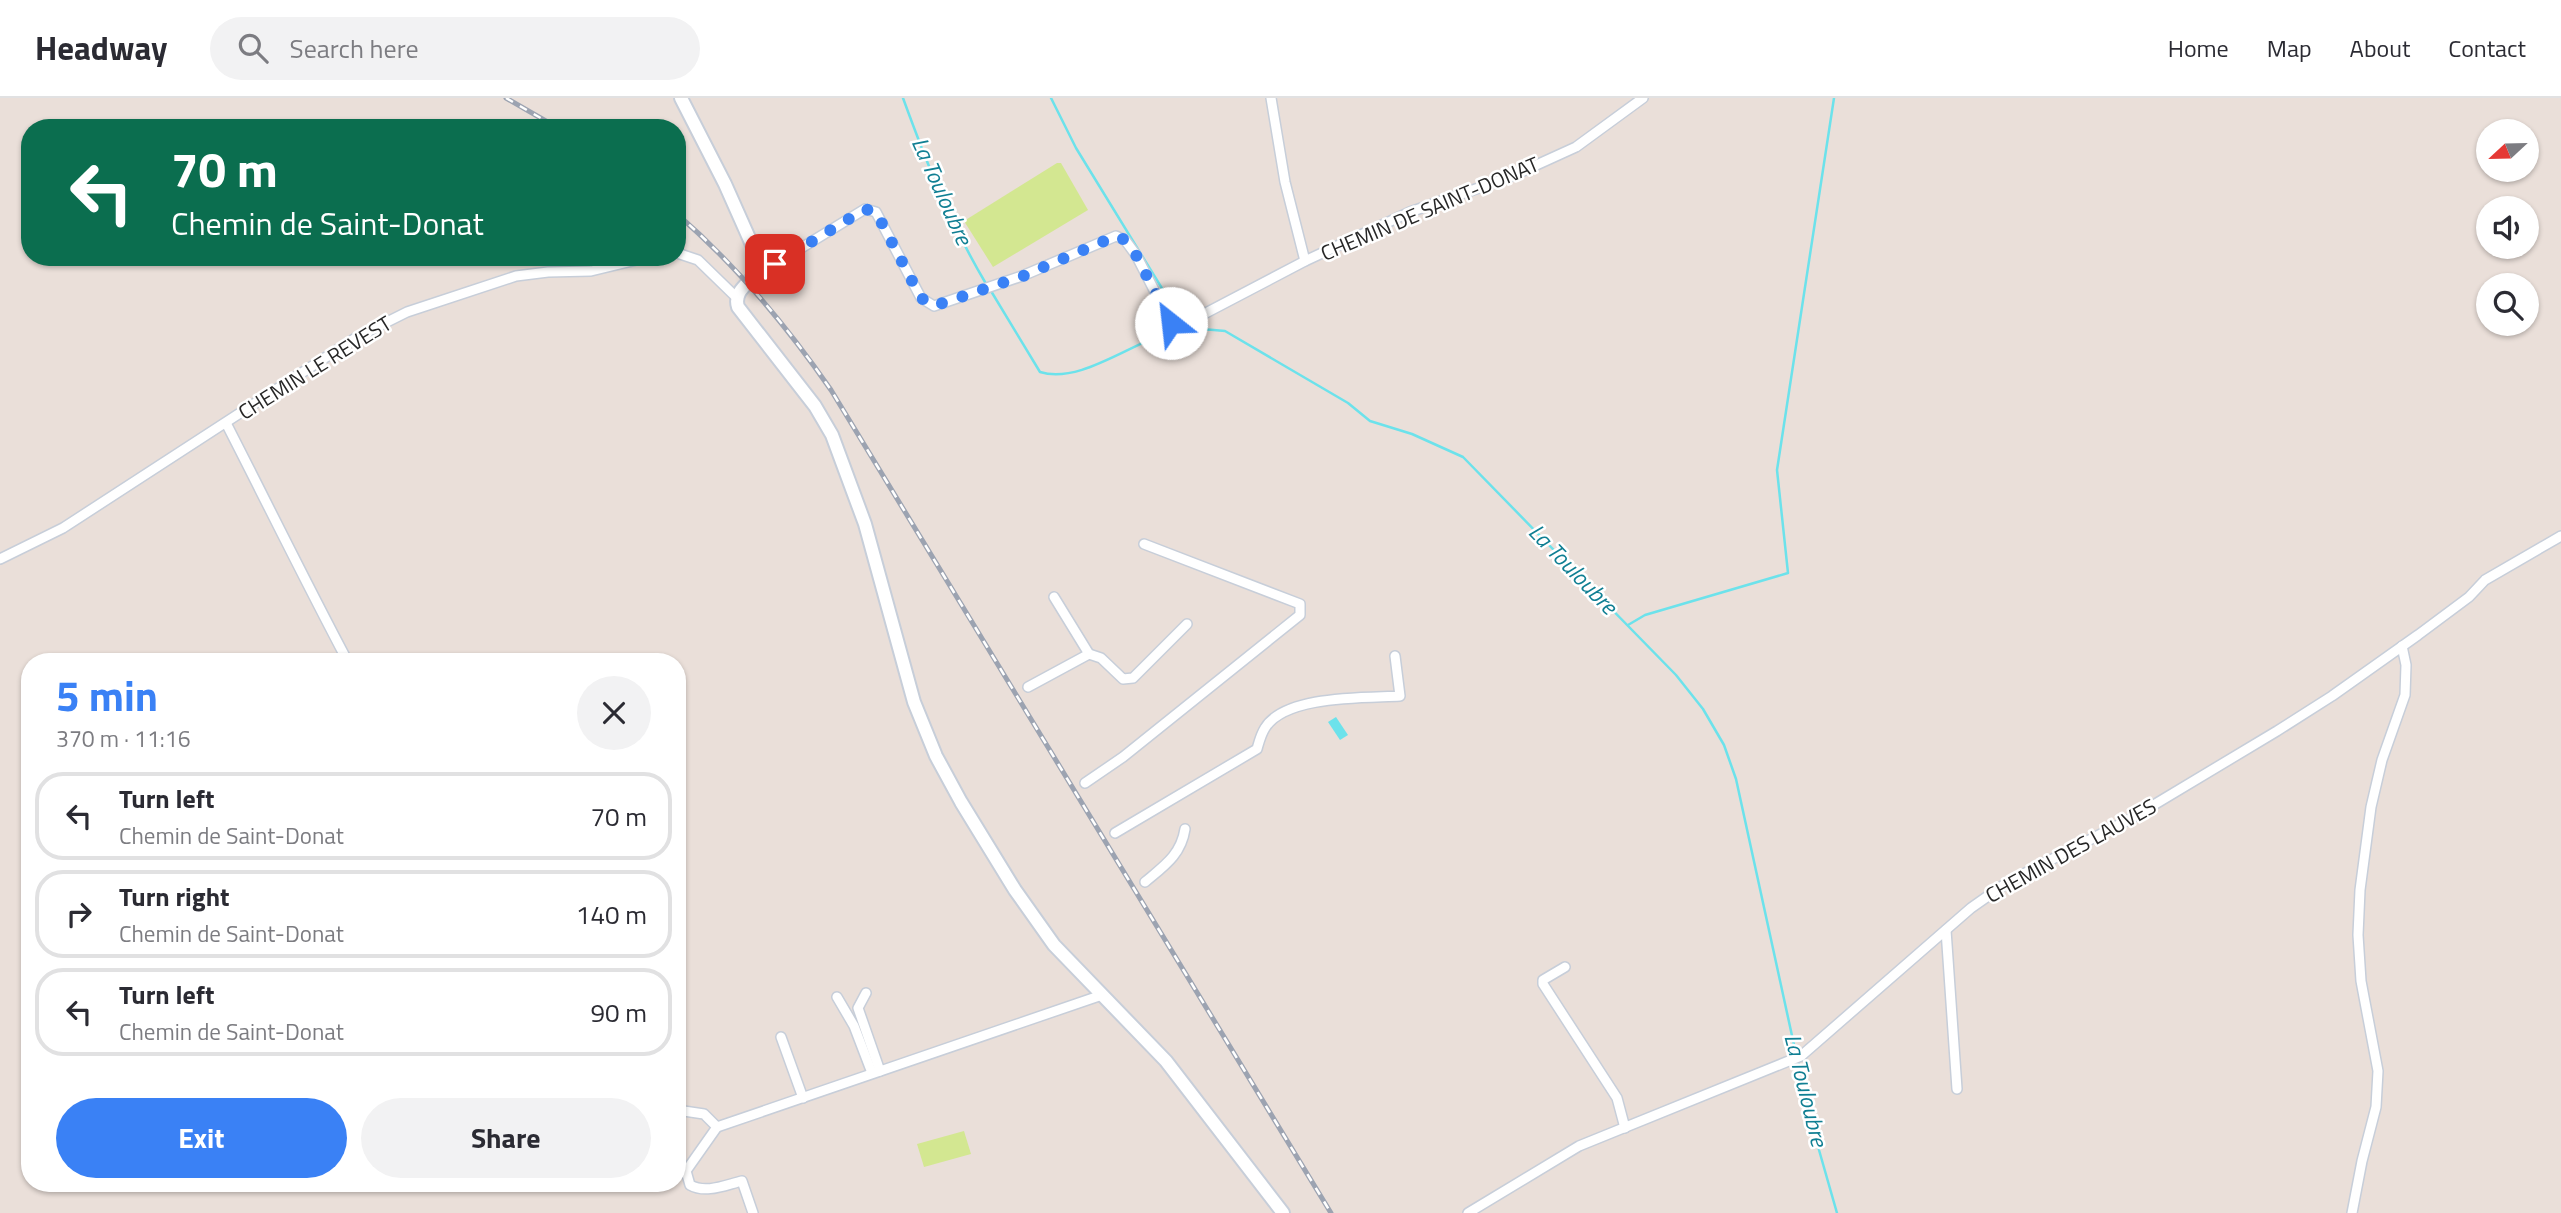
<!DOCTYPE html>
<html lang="en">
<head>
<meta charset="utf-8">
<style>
	:root { --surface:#fff; --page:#f2f2f3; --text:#2b2b33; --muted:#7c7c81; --line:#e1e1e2; --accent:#3a81f5 }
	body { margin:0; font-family:"Titillium Web",sans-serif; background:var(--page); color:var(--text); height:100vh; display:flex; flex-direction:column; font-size:26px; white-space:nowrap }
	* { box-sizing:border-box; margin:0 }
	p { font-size:23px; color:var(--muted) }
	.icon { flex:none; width:38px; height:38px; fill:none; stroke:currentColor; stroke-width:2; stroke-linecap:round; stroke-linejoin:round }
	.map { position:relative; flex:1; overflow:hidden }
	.details { position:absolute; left:21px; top:555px; width:665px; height:539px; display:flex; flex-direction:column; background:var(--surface); border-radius:28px; box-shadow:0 2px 5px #0004 }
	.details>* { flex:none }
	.banner { position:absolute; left:21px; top:21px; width:665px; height:147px; border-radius:28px; box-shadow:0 2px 5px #0004; background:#0b6e4f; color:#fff; overflow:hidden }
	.needle { width:46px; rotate:248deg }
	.controls { position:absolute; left:2476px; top:21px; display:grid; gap:14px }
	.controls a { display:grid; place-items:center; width:63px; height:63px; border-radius:50%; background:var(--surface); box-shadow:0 2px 5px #0004; font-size:35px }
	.pin { position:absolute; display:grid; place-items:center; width:60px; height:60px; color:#fff; margin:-30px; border-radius:14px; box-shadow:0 4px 10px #0006 }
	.me { position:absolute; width:77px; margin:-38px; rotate:331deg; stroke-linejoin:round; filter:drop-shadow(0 0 5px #0008) }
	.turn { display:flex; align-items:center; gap:24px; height:147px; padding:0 35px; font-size:32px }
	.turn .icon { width:91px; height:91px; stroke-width:2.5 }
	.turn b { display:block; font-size:49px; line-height:60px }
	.round { display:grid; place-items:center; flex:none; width:74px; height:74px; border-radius:37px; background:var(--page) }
	.headline { display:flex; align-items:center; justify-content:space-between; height:119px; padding:0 35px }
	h1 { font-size:42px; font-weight:700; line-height:52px; color:var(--accent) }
	.action { display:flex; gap:14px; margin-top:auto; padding:14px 35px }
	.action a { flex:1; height:80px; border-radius:42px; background:var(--accent); color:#fff; font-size:28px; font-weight:700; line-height:80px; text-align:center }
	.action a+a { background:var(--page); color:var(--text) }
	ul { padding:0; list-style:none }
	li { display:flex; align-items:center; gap:21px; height:88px; margin:0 14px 10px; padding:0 21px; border:4px solid var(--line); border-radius:28px }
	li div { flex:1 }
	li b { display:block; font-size:26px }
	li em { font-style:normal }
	header { display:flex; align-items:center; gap:42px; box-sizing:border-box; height:98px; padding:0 35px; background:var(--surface); border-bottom:2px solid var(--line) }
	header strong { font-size:33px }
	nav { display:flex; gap:38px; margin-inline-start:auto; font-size:24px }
	.search { width:490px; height:63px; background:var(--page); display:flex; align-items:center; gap:18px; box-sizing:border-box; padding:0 24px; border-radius:38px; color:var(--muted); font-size:26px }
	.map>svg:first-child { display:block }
	.pitch { fill:#d3e791 }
	.water { fill:#6ce2eb }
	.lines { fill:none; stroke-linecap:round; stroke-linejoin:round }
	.stream { stroke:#6ce2eb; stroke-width:2.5 }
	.minor-casing { stroke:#c7ced9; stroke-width:12 }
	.secondary-casing { stroke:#c7ced9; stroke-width:16 }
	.minor { stroke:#fff; stroke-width:9 }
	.secondary { stroke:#fff; stroke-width:12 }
	.rail-casing { stroke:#9ca3b1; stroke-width:5 }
	.rail { stroke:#fff; stroke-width:2.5; stroke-dasharray:8; stroke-linecap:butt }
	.route { stroke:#3a81f5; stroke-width:12; stroke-dasharray:0 21.6 }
	.labels { text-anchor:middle; stroke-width:5; stroke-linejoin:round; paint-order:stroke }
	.street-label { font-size:21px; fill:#272727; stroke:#fff }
	.water-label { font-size:23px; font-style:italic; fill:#107f93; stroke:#fff }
</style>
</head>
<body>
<header>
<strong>Headway</strong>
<div class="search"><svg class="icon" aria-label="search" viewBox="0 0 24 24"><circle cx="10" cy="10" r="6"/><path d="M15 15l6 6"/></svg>Search here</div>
<nav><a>Home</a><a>Map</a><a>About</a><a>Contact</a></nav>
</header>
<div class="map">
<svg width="2561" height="1115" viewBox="0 0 2561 1115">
	<rect width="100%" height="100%" fill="#eadfd9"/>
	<g class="pitch">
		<polygon points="1057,65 1061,65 1088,112 993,169 964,123"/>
		<polygon points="964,1033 971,1056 924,1069 917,1046"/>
	</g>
	<polygon class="water" points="1336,619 1348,637 1340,642 1328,624"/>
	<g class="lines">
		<g class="stream">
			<path d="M 903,0 C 926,63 950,125 985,184"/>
			<polyline points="1051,0 1076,50 1182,223"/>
			<path d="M 991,193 L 1040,274 C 1082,287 1135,241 1176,233 C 1192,230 1209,231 1225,233 L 1348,305 L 1370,323 L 1412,336 L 1463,359 L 1676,577 L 1703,611 L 1724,647 L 1736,681 L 1796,956"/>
			<polyline points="1628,527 1645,517 1788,475 1777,372 1834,0"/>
			<polyline points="1798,963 1819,1052 1837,1115"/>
		</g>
		<defs>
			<g id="minor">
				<polyline points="1271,0 1285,84 1305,163"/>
				<polyline points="677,155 698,162 736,199"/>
				<polyline points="761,167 775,166 865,111 876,114 921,200 934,208 1022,178 1116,138 1125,142 1136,157 1171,225 1181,228 1305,163 1410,114 1510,79 1576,49 1643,0"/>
				<path d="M 226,325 C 267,405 306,485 348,564"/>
				<polyline points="0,461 63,430 357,239 407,214 516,178 548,174 591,173 649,159"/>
				<polyline points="1089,556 1101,560 1123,581 1133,580 1187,526"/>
				<polyline points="1028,589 1089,556 1054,499"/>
				<polyline points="1085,685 1123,659 1300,517 1300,506 1144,446"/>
				<path d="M 1115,735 L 1257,651 C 1259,644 1261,636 1265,630 C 1285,597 1365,600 1400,598 L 1395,558"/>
				<path d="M 1145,784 C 1164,768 1181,757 1185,731"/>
				<polyline points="1946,832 1957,991"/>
				<polyline points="1565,869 1543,882 1543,886 1617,1000 1625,1030"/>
				<polyline points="866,895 858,910 880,973"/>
				<polyline points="837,899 854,928 872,975"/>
				<polyline points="781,939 803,1000"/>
				<polyline points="677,1012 704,1016 717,1029 1102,897"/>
				<path d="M 686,1073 L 690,1087 C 706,1096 725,1087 742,1083 L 753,1115"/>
				<polyline points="677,1075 686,1073 717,1029"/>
				<polyline points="509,1085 542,1085"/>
				<polyline points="1468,1115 1579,1048 1801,958 1971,810 2008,784 2132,720 2277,633 2332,598 2418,537 2469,499 2485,482 2561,438"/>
				<polyline points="2352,1115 2362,1063 2376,1009 2378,973 2361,883 2358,837 2360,792 2371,709 2382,662 2405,597 2406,567 2402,548"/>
			</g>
			<path id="secondary" d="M 681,0 L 725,86 L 761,167 C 756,183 732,190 738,209 L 815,308 L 832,337 L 865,426 L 914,604 L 936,658 L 961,704 L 1015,792 L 1054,847 L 1166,963 L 1283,1115"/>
		</defs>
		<use href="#minor" class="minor-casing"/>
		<use href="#secondary" class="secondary-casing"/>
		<use href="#minor" class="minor"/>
		<use href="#secondary" class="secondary"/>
		<defs>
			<g id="rail">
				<polyline points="506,0 558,30"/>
				<path d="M 677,116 C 737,168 786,227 831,292 L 1331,1115"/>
			</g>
		</defs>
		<use href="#rail" class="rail-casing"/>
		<use href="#rail" class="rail"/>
	</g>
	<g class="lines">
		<polyline class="route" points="775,166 865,111 876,114 921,200 934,208 1023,178 1116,138 1125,142 1136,157 1171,225"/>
	</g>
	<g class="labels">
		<g class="street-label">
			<text transform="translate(1430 111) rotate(-23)" y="7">CHEMIN DE SAINT-DONAT</text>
			<text transform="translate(315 270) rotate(-32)" y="7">CHEMIN LE REVEST</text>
			<text transform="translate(2071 753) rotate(-29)" y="7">CHEMIN DES LAUVES</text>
		</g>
		<g class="water-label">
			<text transform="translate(942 93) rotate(66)" y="8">La Touloubre</text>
			<text transform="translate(1573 471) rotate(46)" y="8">La Touloubre</text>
			<text transform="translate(1806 992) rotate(76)" y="8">La Touloubre</text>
		</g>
	</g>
</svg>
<div class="controls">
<a><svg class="needle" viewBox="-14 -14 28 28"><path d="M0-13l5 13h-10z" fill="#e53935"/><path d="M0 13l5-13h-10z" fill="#7c7c81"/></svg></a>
<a><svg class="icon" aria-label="sound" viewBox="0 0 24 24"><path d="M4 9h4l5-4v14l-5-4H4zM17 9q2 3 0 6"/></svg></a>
<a><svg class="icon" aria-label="search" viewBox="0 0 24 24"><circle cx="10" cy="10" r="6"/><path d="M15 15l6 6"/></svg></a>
</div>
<div class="pin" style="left:775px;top:166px;background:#d93025"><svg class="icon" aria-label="arrive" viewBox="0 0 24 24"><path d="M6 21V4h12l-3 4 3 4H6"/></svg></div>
<svg class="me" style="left:1171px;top:225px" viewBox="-20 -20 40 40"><circle r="19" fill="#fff"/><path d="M0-13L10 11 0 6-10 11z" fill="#3a81f5"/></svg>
<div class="banner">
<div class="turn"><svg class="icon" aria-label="left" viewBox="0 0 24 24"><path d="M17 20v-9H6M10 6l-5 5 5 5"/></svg><div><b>70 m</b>Chemin de Saint-Donat</div></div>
</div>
<section class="details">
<div class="headline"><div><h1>5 min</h1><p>370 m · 11:16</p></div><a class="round"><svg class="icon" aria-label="close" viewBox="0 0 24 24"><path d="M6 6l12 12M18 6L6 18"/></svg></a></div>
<ul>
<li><svg class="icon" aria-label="left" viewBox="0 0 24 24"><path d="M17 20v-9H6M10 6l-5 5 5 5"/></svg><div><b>Turn left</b><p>Chemin de Saint-Donat</p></div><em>70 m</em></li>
<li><svg class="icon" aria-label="right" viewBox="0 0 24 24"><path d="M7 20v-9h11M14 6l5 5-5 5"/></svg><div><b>Turn right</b><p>Chemin de Saint-Donat</p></div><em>140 m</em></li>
<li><svg class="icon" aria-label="left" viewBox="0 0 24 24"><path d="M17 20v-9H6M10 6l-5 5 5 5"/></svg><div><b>Turn left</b><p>Chemin de Saint-Donat</p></div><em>90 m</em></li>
</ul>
<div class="action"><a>Exit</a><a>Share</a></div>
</section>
</div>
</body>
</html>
